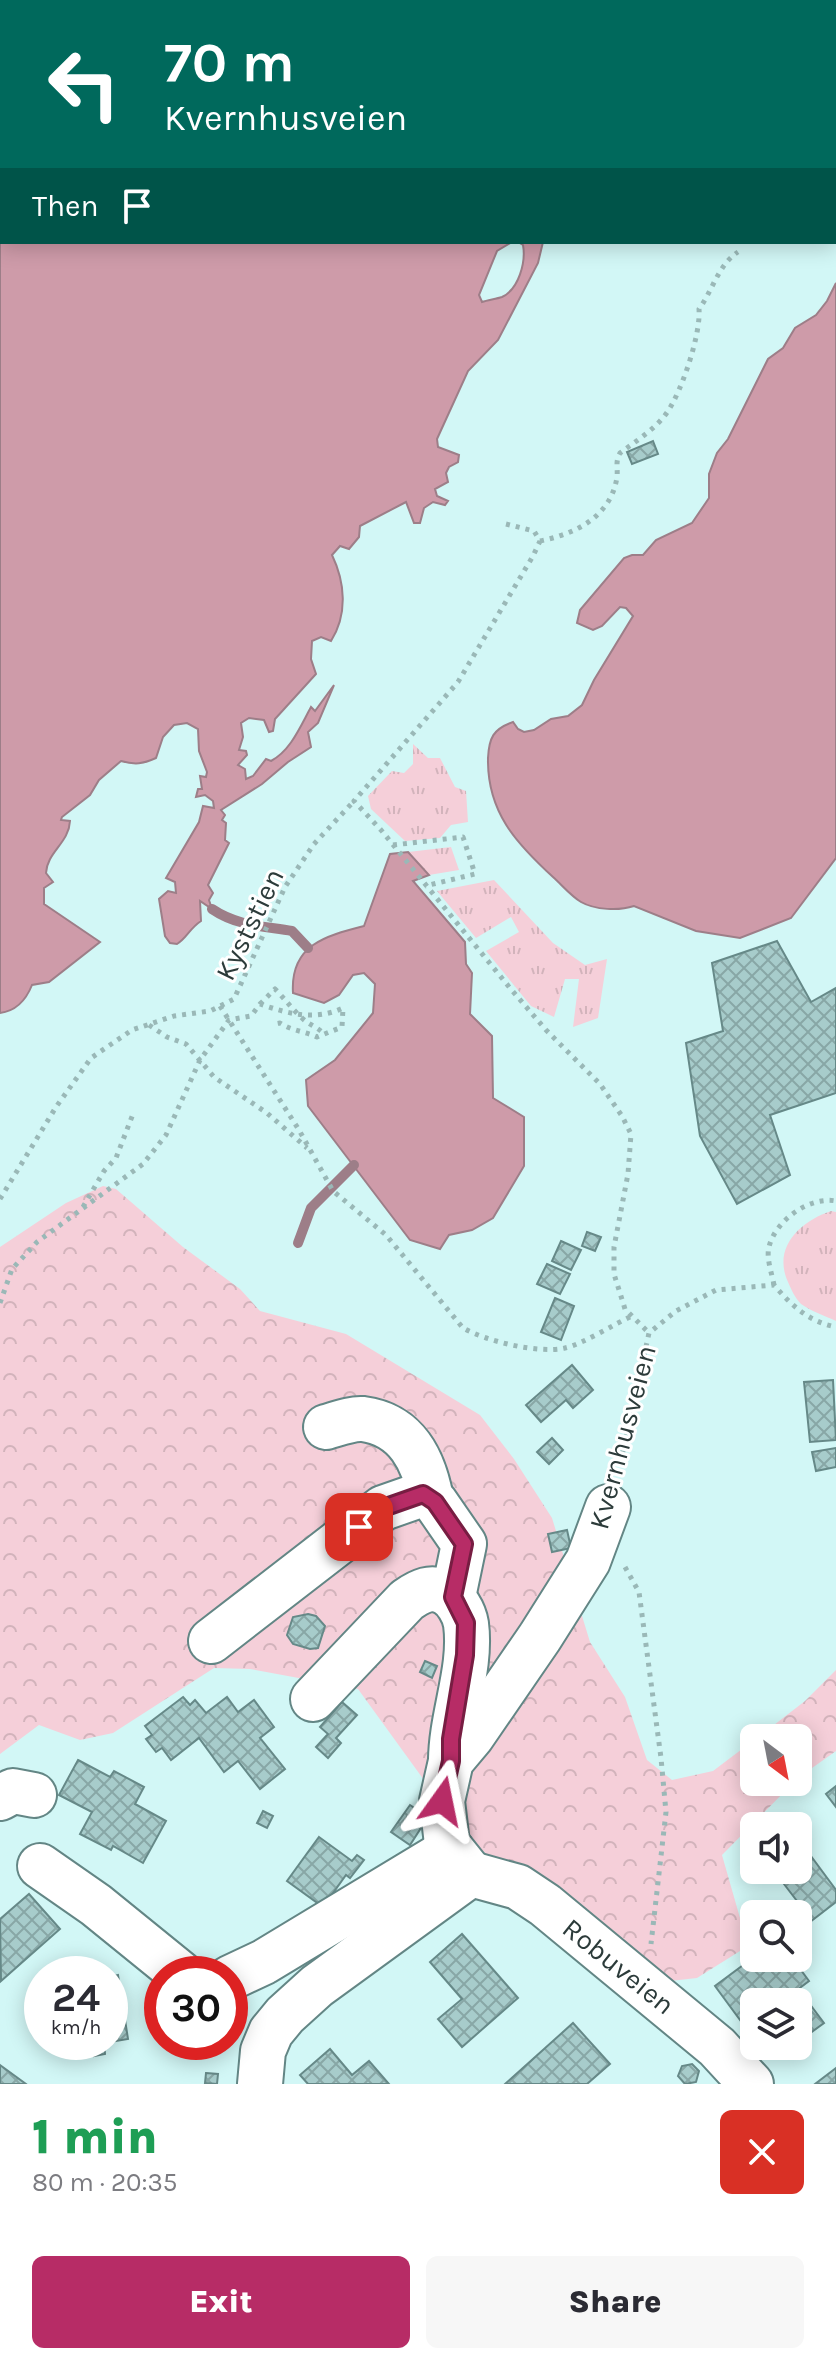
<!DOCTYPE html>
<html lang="en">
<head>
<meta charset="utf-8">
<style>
	:root { --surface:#fff; --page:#f7f7f7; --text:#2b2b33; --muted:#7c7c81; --accent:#b72c66 }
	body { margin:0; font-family:Karla,sans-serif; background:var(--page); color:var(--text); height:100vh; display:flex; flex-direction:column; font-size:30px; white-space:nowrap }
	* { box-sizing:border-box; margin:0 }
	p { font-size:26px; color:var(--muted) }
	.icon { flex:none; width:44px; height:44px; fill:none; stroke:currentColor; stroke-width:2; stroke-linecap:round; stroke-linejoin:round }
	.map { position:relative; height:2084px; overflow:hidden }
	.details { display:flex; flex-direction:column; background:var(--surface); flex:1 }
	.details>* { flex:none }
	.hud { position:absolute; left:0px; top:0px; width:836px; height:244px; box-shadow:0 4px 20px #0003; background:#00695c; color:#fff; overflow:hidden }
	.needle { width:52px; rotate:148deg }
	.tools { position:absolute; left:740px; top:1724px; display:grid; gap:16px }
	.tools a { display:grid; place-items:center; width:72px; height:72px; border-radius:12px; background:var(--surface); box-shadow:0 4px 20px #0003; font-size:40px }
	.speed { position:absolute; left:24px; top:1956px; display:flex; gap:16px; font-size:40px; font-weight:700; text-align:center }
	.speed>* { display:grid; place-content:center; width:104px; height:104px; border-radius:50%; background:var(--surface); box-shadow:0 4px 20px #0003; line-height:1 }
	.speed small { font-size:20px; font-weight:400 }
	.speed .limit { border:12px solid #d22; background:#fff; color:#111 }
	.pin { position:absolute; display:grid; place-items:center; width:68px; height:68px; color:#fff; margin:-34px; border-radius:16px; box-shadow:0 4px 12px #0006 }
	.me { position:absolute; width:88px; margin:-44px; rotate:12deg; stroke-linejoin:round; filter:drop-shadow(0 0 6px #0008) }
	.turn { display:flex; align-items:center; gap:28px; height:168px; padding:0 32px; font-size:36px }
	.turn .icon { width:104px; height:104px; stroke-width:2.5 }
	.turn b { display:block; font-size:56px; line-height:68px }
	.then { display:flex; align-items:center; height:76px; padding:0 32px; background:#0003; gap:16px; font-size:30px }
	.round { display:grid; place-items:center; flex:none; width:84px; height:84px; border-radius:12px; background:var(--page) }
	.headline { display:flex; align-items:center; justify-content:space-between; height:136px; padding:0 32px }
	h1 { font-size:48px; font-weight:800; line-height:60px; color:#1e9e55 }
	.action { display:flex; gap:16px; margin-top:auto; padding:16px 32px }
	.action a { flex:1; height:92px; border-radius:12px; background:var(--accent); color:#fff; font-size:32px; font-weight:800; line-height:92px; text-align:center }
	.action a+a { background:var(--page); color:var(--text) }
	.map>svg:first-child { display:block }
	.grass { fill:url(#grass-tufts) }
	.forest { fill:url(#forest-crowns) }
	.water { fill:#ce9ba9; stroke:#9d7e88; stroke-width:2 }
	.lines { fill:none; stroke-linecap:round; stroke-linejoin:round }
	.stream { stroke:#9d7e88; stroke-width:10 }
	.building { fill:url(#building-cross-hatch); stroke:#668988; stroke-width:2 }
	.minor-casing { stroke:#638685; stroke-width:48 }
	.path { stroke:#9ab8b7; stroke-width:5; stroke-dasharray:4 6; stroke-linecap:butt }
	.minor { stroke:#fff; stroke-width:44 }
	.route-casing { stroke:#771d42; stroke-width:20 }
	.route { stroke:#b72c66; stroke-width:14 }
	.labels { text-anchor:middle; stroke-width:6; stroke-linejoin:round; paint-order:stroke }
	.street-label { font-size:28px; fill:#2c3b3a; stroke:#fff }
</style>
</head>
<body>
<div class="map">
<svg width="836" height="2084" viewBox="0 0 836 2084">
	<defs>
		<pattern id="grass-tufts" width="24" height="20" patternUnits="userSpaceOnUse" patternTransform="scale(2)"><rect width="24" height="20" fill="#f5cfd9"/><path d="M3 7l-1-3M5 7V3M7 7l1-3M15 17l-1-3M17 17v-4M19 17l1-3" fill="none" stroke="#d2b3bb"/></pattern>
		<pattern id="forest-crowns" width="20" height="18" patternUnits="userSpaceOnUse" patternTransform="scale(2)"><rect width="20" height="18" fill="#f5cfd9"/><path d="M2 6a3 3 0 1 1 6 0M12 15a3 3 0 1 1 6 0" fill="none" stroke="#d2b3bb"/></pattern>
		<pattern id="building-cross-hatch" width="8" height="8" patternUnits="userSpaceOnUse" patternTransform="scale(2)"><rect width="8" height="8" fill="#a7cccb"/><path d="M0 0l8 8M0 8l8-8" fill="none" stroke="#88a7a6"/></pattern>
	</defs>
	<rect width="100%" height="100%" fill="#d2f7f6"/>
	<g class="grass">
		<polygon points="413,744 428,758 440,758 455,787 466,791 468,822 451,825 440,838 405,841 371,809 368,796 392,771 404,773 413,764"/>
		<polygon points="451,847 459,870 429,875 408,852"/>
		<polygon points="494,880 553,943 585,965 607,959 598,1018 573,1027 579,979 565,979 554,1017 531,1006 486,951 519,932 511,917 476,938 437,891"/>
		<path d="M 831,1211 L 836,1212 L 836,1321 C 825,1316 811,1311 801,1304 C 795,1298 791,1289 788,1282 C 772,1247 801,1221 831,1211 Z"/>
	</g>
	<g class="forest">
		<polygon points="103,1186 116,1189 183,1247 240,1289 260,1311 346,1334 480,1415 514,1459 552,1518 590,1642 625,1697 647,1760 672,1780 713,1771 754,1740 754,1782 794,1782 722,1855 748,1946 697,1978 652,1983 503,1870 458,1827 358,1689 250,1669 214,1668 113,1733 80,1740 39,1725 0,1754 0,1247 66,1203"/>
		<polygon points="836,1670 836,1751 798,1778 798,1738 757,1738 805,1701"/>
	</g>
	<g class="water">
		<path d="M 0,0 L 836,0 L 834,60 L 834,2 L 2,2 L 2,242 L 512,242 L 497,251 L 479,295 L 482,302 C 488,300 496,299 502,297 C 519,289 526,262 523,245 L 518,242 L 543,242 L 538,263 L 498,340 L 468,371 L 437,439 L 438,447 L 459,455 L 458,462 L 449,467 L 446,473 L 448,482 L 435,489 L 437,496 L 448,501 L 445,505 L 433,502 L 424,508 L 420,523 L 414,523 L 406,502 L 360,526 L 359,537 L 349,549 L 340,546 L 332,555 C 345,582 348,614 331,641 L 321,637 L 312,641 L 311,659 L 316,674 L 275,719 L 273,731 L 269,732 L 264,720 L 249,718 L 241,723 L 243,737 L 239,750 L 246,751 L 247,755 L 238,765 L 245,769 L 246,779 L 253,776 L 266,759 L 271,761 C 291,750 300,727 311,707 L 315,711 L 334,685 L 318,723 L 308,732 L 311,747 L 288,762 L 262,784 L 221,810 L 225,815 L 222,820 L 226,823 L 225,840 L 229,843 L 208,885 L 213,893 L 209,900 L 212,909 L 200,901 L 201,921 C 189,929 187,938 177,944 L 170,943 L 165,936 L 159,899 L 168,891 L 176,893 L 175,882 L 166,878 L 199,822 L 203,806 L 214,808 L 213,801 L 205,795 L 196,797 L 198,789 L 202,789 L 200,776 L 206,777 L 207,772 L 199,751 L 198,729 L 187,723 L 174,725 L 163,737 L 156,758 C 143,764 135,765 121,761 L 99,780 L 90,795 L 62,817 L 61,820 L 70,821 C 69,843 47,852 46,873 L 53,882 L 44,888 L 44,904 L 100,942 L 49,982 L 32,985 C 26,1000 16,1011 0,1013 Z"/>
		<path d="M 836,283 L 836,858 L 791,918 L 740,938 L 696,931 L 634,906 C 619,911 595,910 581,902 C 571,896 562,885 553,877 C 516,843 487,812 488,758 C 489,738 493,729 513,722 L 518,729 L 524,732 L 534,730 L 551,719 L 568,716 L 582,705 L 594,680 L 633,616 L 626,608 L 620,607 L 602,626 L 593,630 L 577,623 L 580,610 L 624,558 L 632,555 L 643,555 L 656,540 L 692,523 L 709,498 L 709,474 L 717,453 L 728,439 L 768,359 L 783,348 L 795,328 L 816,315 L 827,301 Z"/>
		<path d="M 408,852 L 429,875 L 413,881 L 465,942 L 466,964 L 472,973 L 470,1014 L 492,1036 L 493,1098 L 524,1117 L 524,1166 L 493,1218 L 472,1230 L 449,1235 L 440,1249 L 410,1240 L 308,1106 L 306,1080 L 335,1060 L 373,1013 L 375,984 L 364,973 L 353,975 L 339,995 L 324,1003 L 293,993 C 290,945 325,936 364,926 L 390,854 Z"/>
	</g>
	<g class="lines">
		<g class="stream">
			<path d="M 212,909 C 237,926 263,926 292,931 L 308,948"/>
			<polyline points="298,1243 311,1208 354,1165"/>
		</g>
	</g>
	<g class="building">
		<polygon points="653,441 658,454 632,464 627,452"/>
		<polygon points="777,941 811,1002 836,988 836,1093 770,1115 790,1175 737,1204 700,1136 686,1043 723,1031 712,963"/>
		<polygon points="587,1232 601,1237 595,1251 582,1246"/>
		<polygon points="561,1241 581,1250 571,1270 552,1261"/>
		<polygon points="547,1264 570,1274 560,1294 537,1284"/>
		<polygon points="555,1298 574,1306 561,1340 541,1332"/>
		<polygon points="572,1365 593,1390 573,1408 566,1400 541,1422 526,1405"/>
		<polygon points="833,1380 836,1440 810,1442 804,1382"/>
		<polygon points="552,1438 563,1450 549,1464 537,1452"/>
		<polygon points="836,1448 836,1467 816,1471 812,1452"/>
		<polygon points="567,1530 571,1548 552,1552 548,1534"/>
		<polygon points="308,1614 316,1616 325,1626 318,1648 310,1649 293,1644 287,1635 293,1617"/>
		<polygon points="425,1661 437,1666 432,1678 420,1672"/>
		<polygon points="183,1697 190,1705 195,1700 206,1713 227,1697 238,1712 254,1700 274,1727 260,1738 285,1769 260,1789 238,1761 224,1772 199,1738 171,1760 162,1748 156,1752 146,1739 152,1735 145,1726"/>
		<polygon points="342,1702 357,1715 336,1738 341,1743 328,1758 316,1747 328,1734 320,1727"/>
		<polygon points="78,1760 110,1777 114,1771 144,1787 135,1804 166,1821 143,1863 113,1846 111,1850 80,1834 92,1812 59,1795"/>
		<polygon points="836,1786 836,1807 826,1794"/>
		<polygon points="410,1805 428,1817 410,1845 391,1832"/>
		<polygon points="263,1811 273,1816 267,1828 257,1823"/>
		<polygon points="319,1837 352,1861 357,1855 364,1860 350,1878 346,1875 323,1907 287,1881"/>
		<polygon points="805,1848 836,1890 836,1902 806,1925 792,1905 797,1901 774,1871 798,1870 798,1854"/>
		<polygon points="29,1894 60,1929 1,1981 0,1919"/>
		<polygon points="462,1934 518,1998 462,2047 438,2019 462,1999 430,1962"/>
		<polygon points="754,1957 792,1958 809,1981 781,2002 754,2002 754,2022 746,2028 715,1986"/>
		<polygon points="118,1975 128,2039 104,2043 105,2054 94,2056 93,2047 82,2048 81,2042 110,2042 110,1977"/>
		<polygon points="800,1991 824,2023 798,2042 798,2002 785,2002"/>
		<polygon points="573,2023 610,2064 587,2084 505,2084"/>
		<polygon points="330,2049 352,2075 369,2061 389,2084 308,2084 300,2075"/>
		<polygon points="692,2064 699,2071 696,2082 685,2084 678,2076 682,2066"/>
		<polygon points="0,2065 26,2084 0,2084"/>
		<polygon points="836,2068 836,2084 815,2084"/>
		<polygon points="206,2073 218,2074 217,2084 205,2083"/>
	</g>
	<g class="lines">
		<defs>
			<g id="minor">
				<path d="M 326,1427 C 337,1424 352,1418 363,1419 C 407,1425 424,1461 431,1499"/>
				<polyline points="211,1641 383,1508 423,1494 435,1502 464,1544 453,1597"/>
				<path d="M 313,1699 L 407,1600 C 420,1591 431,1585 446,1593 C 456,1599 464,1612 466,1624 C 472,1669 451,1716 451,1761"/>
				<polyline points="0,1798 13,1791 34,1795"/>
				<polyline points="40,1866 96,1905 181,1974"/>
				<polyline points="471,1874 447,1844 442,1801 451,1761 472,1736 540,1637 588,1561 608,1507"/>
				<polyline points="471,1874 518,1887 545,1905 717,2047 751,2084"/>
				<polyline points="230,1978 264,1962 451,1849"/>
				<polyline points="260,2084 263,2051 271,2032 285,2015 317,1986 471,1874"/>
			</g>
		</defs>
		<use href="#minor" class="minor-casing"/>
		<g class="path">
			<polyline points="506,524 534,531 540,541 533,556 458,682 354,801 381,830 510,988 546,1030 600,1084 622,1116 631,1134 628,1174 614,1247 614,1274 625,1309 649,1333"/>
			<path d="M 540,541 C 575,534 611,517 617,477 C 618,467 615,462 620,453 C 636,441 657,428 668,411 C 682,390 701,334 699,309 C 713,290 718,265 738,252"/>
			<polyline points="393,845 463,837 475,874 425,886"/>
			<path d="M 260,1004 L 275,989 C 285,999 292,1009 302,1018 C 309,1025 316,1026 323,1033"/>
			<path d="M 220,1006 L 299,1130 L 333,1191 L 386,1235 L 463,1328 C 486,1341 538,1354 565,1348 C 583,1344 614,1324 632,1316"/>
			<polyline points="149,1025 167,1037 186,1044 214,1077 267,1113 307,1148"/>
			<polyline points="0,1199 56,1107 91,1058 132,1030 174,1016 210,1011 234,999 285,887 314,844 354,801"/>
			<polyline points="83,1207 104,1171 116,1158 133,1114"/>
			<path d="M 774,1285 C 772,1274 766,1258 769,1247 C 775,1221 809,1196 836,1201"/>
			<path d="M 0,1303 L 12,1269 L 37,1242 L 143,1164 L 166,1135 L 200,1060 L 229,1020 L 251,1016 L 260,1004 C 289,1014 315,1021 343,1008 L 342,1027 L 317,1037 C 304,1031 292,1031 280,1023 L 274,1024"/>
			<path d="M 618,1474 L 649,1333 L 676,1311 L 716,1290 L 774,1285 C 791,1305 809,1322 836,1327"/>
			<polyline points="625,1567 639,1592 661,1758 666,1812 651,1944"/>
		</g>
		<use href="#minor" class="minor"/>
	</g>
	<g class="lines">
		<defs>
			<polyline id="route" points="359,1527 383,1508 423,1494 435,1502 464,1544 453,1597 466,1623 465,1655 451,1739 451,1761 442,1801"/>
		</defs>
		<use href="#route" class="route-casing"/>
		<use href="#route" class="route"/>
	</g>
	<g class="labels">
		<g class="street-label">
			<text transform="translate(249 924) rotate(-64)" y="10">Kyststien</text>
			<text transform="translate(622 1437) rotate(-75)" y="10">Kvernhusveien</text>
			<text transform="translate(619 1966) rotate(39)" y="10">Robuveien</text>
		</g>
	</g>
</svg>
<div class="tools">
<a><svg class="needle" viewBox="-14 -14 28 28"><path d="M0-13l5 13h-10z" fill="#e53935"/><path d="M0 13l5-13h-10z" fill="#7c7c81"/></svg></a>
<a><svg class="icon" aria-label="sound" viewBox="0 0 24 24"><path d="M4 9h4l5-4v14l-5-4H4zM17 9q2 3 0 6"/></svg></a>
<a><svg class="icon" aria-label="search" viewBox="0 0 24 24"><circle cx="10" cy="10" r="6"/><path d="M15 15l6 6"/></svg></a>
<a><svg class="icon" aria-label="layers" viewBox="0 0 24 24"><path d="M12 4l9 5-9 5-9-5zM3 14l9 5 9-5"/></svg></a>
</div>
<div class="speed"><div>24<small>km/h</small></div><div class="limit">30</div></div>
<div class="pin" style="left:359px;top:1527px;background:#d93025"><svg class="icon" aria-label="arrive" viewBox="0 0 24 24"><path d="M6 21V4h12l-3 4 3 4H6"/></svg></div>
<svg class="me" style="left:442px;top:1801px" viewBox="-20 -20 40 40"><path d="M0-17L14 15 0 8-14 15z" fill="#b72c66" stroke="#fff" stroke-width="4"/></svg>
<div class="hud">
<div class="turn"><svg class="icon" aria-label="left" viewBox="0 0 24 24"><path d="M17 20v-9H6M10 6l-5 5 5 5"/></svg><div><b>70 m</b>Kvernhusveien</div></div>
<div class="then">Then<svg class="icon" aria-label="arrive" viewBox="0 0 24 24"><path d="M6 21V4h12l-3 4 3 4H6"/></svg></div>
</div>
</div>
<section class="details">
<div class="headline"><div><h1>1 min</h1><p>80 m · 20:35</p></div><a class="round" style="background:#d93025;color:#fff"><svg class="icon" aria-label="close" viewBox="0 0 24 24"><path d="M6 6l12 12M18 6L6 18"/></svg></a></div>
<div class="action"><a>Exit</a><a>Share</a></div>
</section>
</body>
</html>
